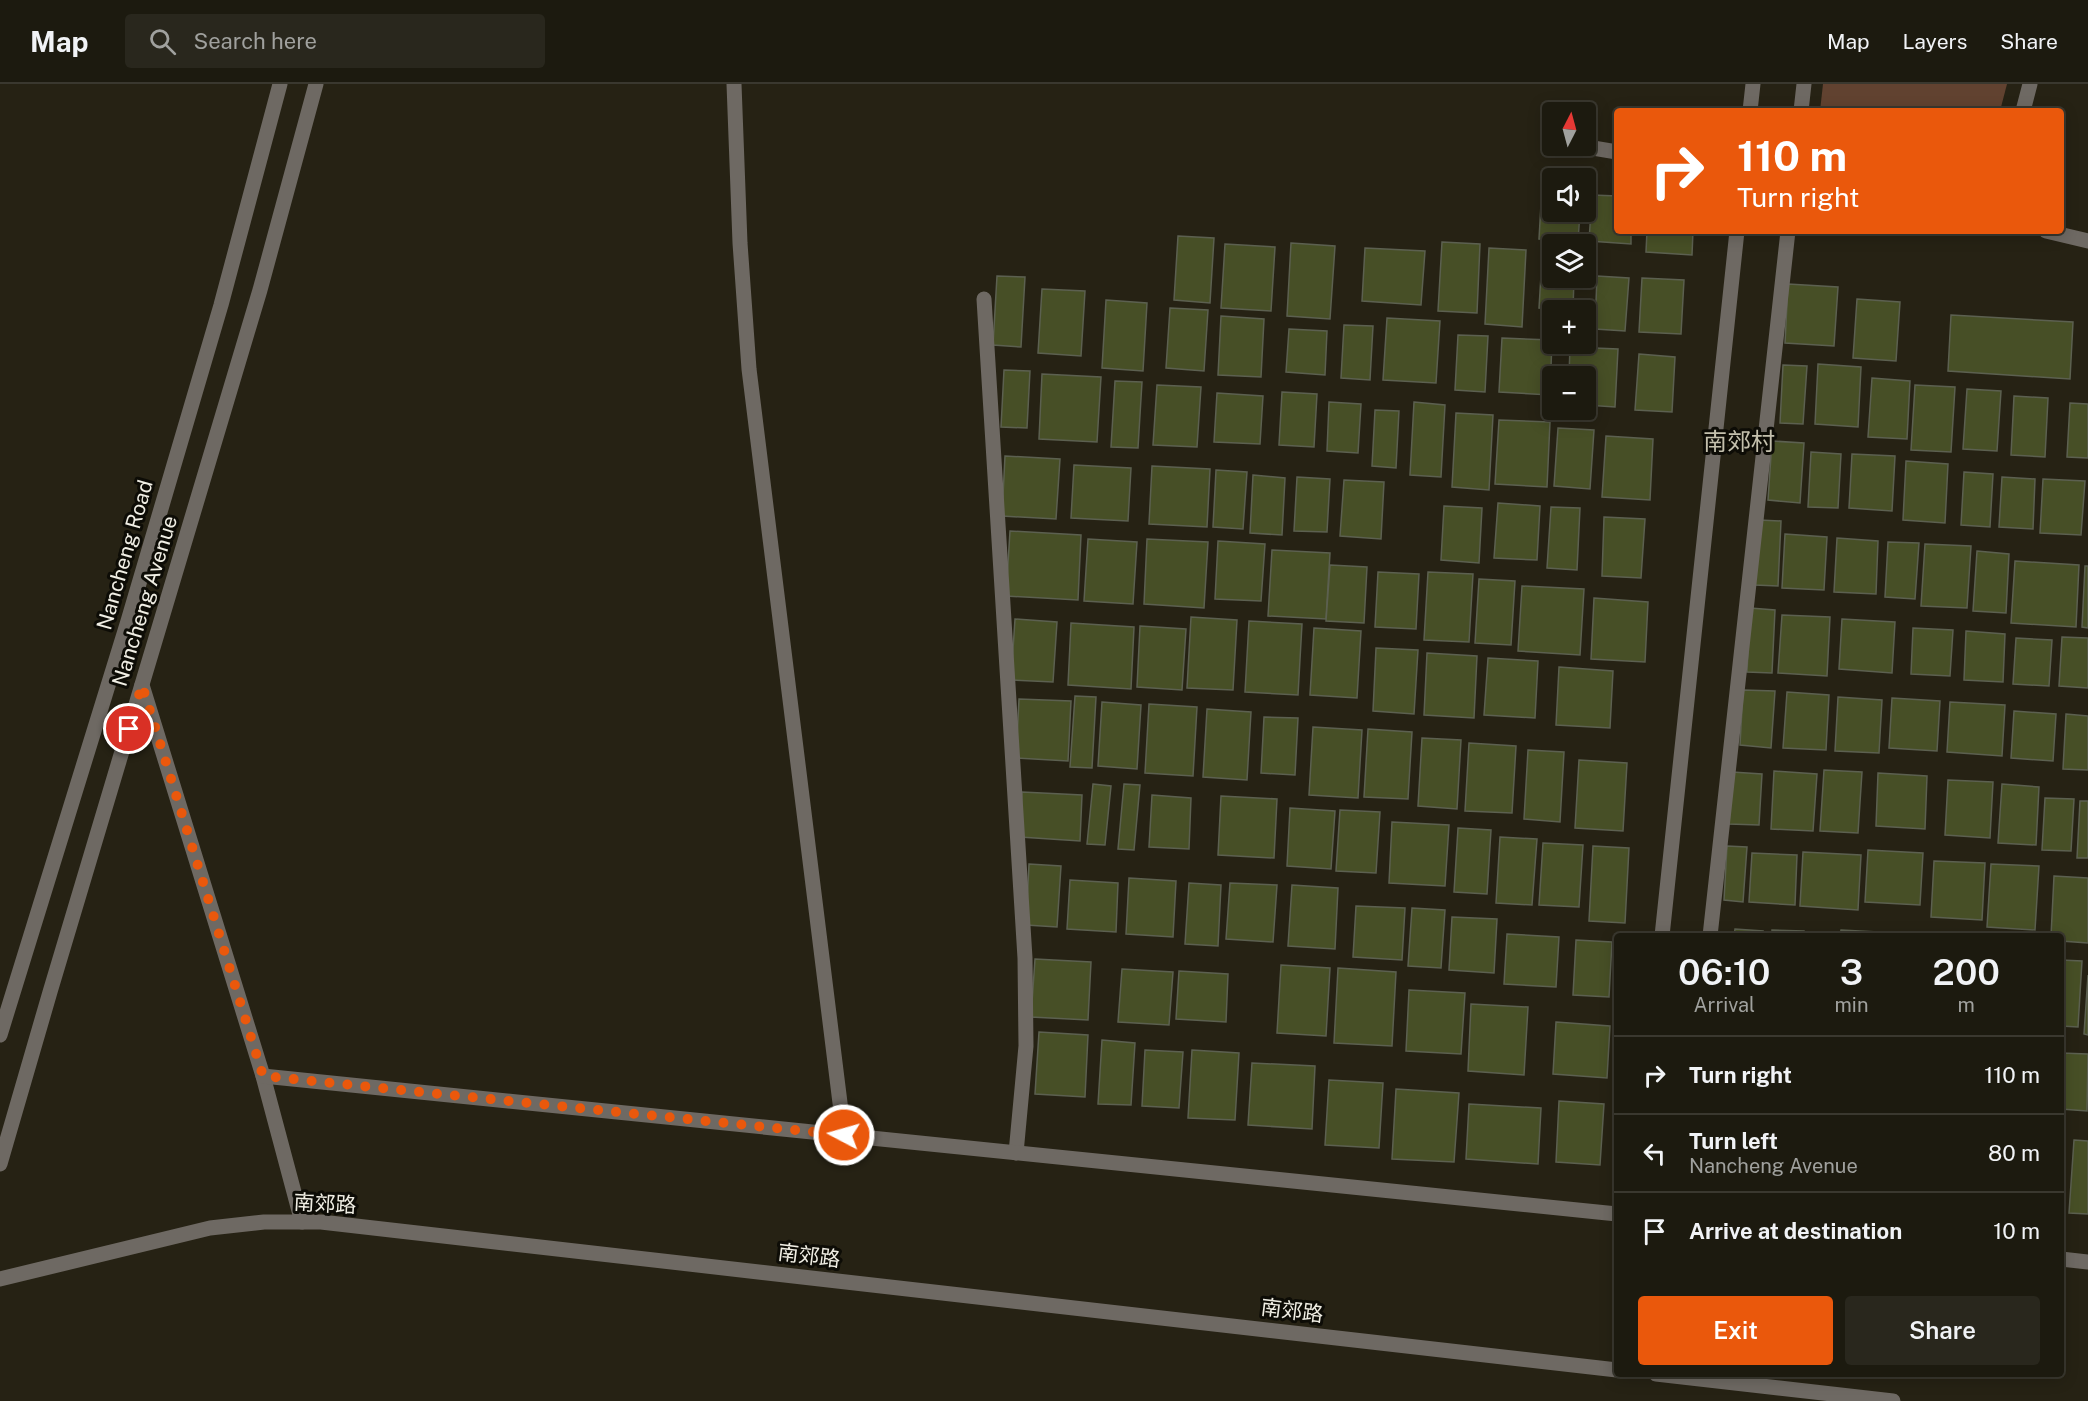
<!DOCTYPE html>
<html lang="en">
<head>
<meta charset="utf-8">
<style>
	:root { --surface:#1c1a0f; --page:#29271d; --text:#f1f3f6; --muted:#a0a19e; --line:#3a382f; --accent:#ea580c }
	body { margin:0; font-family:"Public Sans","Noto Sans SC",sans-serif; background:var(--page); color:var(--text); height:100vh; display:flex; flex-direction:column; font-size:22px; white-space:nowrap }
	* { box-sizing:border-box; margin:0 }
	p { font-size:20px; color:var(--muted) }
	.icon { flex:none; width:33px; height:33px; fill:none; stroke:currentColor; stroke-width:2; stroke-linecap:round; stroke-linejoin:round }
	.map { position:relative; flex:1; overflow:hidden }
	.details { position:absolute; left:1614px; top:849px; width:450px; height:444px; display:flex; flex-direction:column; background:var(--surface); border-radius:6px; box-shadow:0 3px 15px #0003,0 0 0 2px var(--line) }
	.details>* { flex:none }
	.banner { position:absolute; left:1614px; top:24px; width:450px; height:126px; border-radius:6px; box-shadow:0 3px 15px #0003,0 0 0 2px var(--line); background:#ea580c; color:#fff; overflow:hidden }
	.needle { width:39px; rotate:6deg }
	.buttons { position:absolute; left:1542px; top:18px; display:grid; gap:12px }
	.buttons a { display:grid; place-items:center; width:54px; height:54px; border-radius:6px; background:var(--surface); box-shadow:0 3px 15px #0003,0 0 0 2px var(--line); font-size:30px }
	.pin { position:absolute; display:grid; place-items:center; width:51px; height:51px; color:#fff; margin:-26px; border:3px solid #fff; border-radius:50%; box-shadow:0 2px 6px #0007 }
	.me { position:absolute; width:66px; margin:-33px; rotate:276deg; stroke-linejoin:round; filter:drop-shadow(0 0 4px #0008) }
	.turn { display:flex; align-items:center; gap:21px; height:126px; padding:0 24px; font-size:27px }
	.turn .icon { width:78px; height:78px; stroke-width:2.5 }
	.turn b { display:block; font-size:42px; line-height:51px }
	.eta { display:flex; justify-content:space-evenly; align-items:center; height:102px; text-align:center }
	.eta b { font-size:36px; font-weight:600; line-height:42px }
	.button { display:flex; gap:12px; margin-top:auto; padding:12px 24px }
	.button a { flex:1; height:69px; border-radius:6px; background:var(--accent); color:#fff; font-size:24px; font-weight:600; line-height:69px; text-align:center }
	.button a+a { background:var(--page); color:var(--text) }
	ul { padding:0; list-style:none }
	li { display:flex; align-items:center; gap:18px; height:78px; padding:0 24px; border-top:2px solid var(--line) }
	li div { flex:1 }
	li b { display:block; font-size:22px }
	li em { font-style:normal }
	header { display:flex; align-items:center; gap:36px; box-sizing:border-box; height:84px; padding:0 30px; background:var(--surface); border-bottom:2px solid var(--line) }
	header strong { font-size:28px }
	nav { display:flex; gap:33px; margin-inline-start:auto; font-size:21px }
	.search { width:420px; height:54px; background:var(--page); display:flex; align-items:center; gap:15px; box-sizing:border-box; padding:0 21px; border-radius:6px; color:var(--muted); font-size:22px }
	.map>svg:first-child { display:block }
	.green { fill:#614230 }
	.building { fill:#474f26; stroke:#5c6050; stroke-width:1.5 }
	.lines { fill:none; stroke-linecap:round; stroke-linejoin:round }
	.minor { stroke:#6e6963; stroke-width:15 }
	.route { stroke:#ea580c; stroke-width:10; stroke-dasharray:0 18 }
	.labels { text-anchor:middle; stroke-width:6; stroke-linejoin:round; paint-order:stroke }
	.street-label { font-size:21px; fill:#f0eee4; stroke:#0d0c06 }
	.quarter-label { font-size:24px; fill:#c4c0ad; stroke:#0d0c06 }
</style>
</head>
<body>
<header>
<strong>Map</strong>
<div class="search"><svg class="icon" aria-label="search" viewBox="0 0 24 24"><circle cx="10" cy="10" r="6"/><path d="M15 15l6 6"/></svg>Search here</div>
<nav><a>Map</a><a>Layers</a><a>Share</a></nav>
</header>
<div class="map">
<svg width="2088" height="1317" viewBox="0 0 2088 1317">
	<rect width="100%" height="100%" fill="#262214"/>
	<polygon class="green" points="1823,0 2007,0 2000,27 1820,27"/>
	<g class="building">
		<polygon points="1542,103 1552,104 1552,128 1580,128 1578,157 1539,155"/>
		<polygon points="1592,111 1617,112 1617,147 1631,147 1631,160 1589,157"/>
		<polygon points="1647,147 1693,147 1692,171 1646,168"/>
		<polygon points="1178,152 1214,154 1210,219 1174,216"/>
		<polygon points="1442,158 1480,160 1477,229 1438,227"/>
		<polygon points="1291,159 1335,162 1330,235 1287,232"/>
		<polygon points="1225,160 1275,163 1271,227 1221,224"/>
		<polygon points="1365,164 1425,167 1421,221 1362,217"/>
		<polygon points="1489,164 1526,166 1522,243 1485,240"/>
		<polygon points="1542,175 1552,176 1552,194 1574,194 1573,226 1539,224"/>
		<polygon points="997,192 1025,193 1021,263 993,261"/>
		<polygon points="1597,192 1629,194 1625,247 1595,245"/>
		<polygon points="1642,194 1684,196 1681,250 1639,248"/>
		<polygon points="1788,200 1838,203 1834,262 1785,259"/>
		<polygon points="1042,205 1085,207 1081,272 1038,269"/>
		<polygon points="1857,215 1900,218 1896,277 1853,274"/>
		<polygon points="1106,216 1147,219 1143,287 1102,284"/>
		<polygon points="1170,224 1208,226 1204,287 1166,284"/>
		<polygon points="1951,231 2073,238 2070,295 1948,287"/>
		<polygon points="1221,232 1264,235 1261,293 1218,291"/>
		<polygon points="1387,234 1440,237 1436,299 1383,296"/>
		<polygon points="1344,241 1373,242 1370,296 1341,294"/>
		<polygon points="1289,245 1327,247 1325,291 1286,288"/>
		<polygon points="1458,251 1488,252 1485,308 1455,306"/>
		<polygon points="1502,254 1552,256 1550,311 1499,308"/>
		<polygon points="1570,263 1618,265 1615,323 1586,321 1586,292 1569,292"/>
		<polygon points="1639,270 1675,273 1672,328 1635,326"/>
		<polygon points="1818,280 1861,283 1858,343 1815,340"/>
		<polygon points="1783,281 1807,282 1803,340 1780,339"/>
		<polygon points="1004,286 1030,287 1027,344 1001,343"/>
		<polygon points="1042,290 1101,293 1097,358 1039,355"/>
		<polygon points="1872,294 1910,297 1907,355 1868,353"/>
		<polygon points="1115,297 1142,298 1138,364 1111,363"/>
		<polygon points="1157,301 1201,303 1197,363 1153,361"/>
		<polygon points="1915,301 1955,303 1951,368 1911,366"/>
		<polygon points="1967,305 2001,307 1997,367 1963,365"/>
		<polygon points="1282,308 1317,310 1314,363 1279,361"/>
		<polygon points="1217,309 1263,312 1260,360 1214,358"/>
		<polygon points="2014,312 2048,314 2045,373 2011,371"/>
		<polygon points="1329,318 1361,320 1358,369 1327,367"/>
		<polygon points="1414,318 1445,321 1441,393 1410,391"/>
		<polygon points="2070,319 2088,320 2088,374 2067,373"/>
		<polygon points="1375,326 1399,327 1396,384 1372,382"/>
		<polygon points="1456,329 1493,331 1489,406 1452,403"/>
		<polygon points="1499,336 1550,338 1547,403 1495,400"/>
		<polygon points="1558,344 1594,346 1590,405 1554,402"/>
		<polygon points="1606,352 1653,355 1650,416 1602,413"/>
		<polygon points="1772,357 1804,359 1800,419 1768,416"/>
		<polygon points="1811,368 1841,370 1838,424 1808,423"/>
		<polygon points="1852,370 1895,372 1892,427 1849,424"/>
		<polygon points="1005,372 1060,375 1056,435 1002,432"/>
		<polygon points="1906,377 1948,380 1945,439 1903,436"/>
		<polygon points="1074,381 1131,384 1128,437 1071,434"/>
		<polygon points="1152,382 1210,385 1207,443 1149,440"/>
		<polygon points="1216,386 1247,388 1243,445 1213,443"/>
		<polygon points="1964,388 1993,390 1990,443 1961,441"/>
		<polygon points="1253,391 1285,394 1282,451 1250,449"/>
		<polygon points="1297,393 1330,395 1327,448 1294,447"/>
		<polygon points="2002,393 2035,395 2033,445 1999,443"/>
		<polygon points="2043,395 2085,397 2081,451 2040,449"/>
		<polygon points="1344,396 1384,398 1381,455 1340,452"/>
		<polygon points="1498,419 1540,422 1537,476 1494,474"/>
		<polygon points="1444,422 1482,424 1479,479 1441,476"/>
		<polygon points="1551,423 1580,424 1577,486 1547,484"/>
		<polygon points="1604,433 1645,435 1641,494 1602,492"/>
		<polygon points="1759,436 1781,437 1778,502 1755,501"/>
		<polygon points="1010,447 1081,451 1078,516 1006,512"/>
		<polygon points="1785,450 1827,453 1824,506 1782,504"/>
		<polygon points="1837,454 1878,457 1876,510 1834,508"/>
		<polygon points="1088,455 1137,458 1133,520 1084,517"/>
		<polygon points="1147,455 1208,458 1204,524 1144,520"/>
		<polygon points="1218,457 1265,460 1261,517 1215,515"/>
		<polygon points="1888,458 1919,459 1915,515 1885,513"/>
		<polygon points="1925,460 1971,462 1967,524 1921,522"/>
		<polygon points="1272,466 1330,469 1326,535 1268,532"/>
		<polygon points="1977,467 2009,470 2006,529 1973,527"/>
		<polygon points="2015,477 2079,481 2076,543 2011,539"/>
		<polygon points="1330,481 1367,483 1364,539 1326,537"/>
		<polygon points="2085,482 2088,482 2088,544 2082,543"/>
		<polygon points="1378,488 1419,490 1416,545 1375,543"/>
		<polygon points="1428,488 1473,490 1469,558 1424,556"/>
		<polygon points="1479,495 1515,497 1511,561 1475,559"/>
		<polygon points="1522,502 1584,505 1580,571 1518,567"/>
		<polygon points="1594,514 1648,518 1645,578 1591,575"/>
		<polygon points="1750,524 1775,526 1772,589 1747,588"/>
		<polygon points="1782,531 1830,533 1827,592 1778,589"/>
		<polygon points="1191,533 1237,536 1233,606 1187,604"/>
		<polygon points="1015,535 1057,538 1053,598 1011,596"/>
		<polygon points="1842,535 1895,538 1892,589 1839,585"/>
		<polygon points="1249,537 1302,540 1298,611 1245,608"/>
		<polygon points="1071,539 1134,543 1131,605 1068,601"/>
		<polygon points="1140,542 1186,545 1182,606 1137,603"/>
		<polygon points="1314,544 1361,547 1357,614 1310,611"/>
		<polygon points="1913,544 1953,546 1950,592 1911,590"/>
		<polygon points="1966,547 2005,550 2003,598 1964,596"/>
		<polygon points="2062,553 2088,554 2088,604 2059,602"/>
		<polygon points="2016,554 2052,556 2049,602 2013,600"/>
		<polygon points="1376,564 1418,566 1414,630 1373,627"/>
		<polygon points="1427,569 1477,572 1474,634 1424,631"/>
		<polygon points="1488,574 1538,577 1535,634 1484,631"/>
		<polygon points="1559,583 1613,587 1610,644 1556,641"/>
		<polygon points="1743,606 1775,607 1771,664 1740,661"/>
		<polygon points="1787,608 1829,611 1826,666 1783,664"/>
		<polygon points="1075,612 1096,613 1092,684 1070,683"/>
		<polygon points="1838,613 1882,616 1879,669 1835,667"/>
		<polygon points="1892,614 1940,617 1937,667 1889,664"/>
		<polygon points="1019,615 1071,617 1068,677 1016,674"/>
		<polygon points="1102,618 1141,621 1137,685 1098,682"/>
		<polygon points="1950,618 2005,621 2002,672 1947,668"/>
		<polygon points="1149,620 1197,623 1193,692 1145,689"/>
		<polygon points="1207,625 1251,628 1247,696 1203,693"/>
		<polygon points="2014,627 2056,630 2053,677 2011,674"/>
		<polygon points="2066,630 2088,632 2088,686 2063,685"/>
		<polygon points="1264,633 1298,634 1295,691 1261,689"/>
		<polygon points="1313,643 1362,646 1358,714 1309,711"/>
		<polygon points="1368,645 1412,648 1408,715 1364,713"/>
		<polygon points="1422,654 1461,656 1457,725 1418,722"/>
		<polygon points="1469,659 1516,662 1512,729 1465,727"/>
		<polygon points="1528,666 1564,668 1560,738 1524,735"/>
		<polygon points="1579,676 1627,679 1623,747 1575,744"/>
		<polygon points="1824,686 1862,688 1858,749 1820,747"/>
		<polygon points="1774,687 1817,690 1813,747 1771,745"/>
		<polygon points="1732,688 1762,690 1759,741 1729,740"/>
		<polygon points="1878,689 1927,692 1925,745 1876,742"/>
		<polygon points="1948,696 1993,698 1990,754 1945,751"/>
		<polygon points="1093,700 1111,702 1105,761 1087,760"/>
		<polygon points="1124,700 1140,701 1134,766 1118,765"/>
		<polygon points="2002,700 2039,703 2036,761 1998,759"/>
		<polygon points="1022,708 1082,711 1080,757 1020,753"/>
		<polygon points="1152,711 1191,714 1189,765 1149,763"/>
		<polygon points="1221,712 1277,715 1274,774 1218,771"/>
		<polygon points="2045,714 2074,715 2071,767 2042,766"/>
		<polygon points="2080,717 2088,717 2088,774 2077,774"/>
		<polygon points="1290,724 1335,727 1331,785 1287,782"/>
		<polygon points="1340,726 1380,728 1376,789 1336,787"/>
		<polygon points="1392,738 1449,741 1445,802 1389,799"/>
		<polygon points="1458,744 1491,746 1487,810 1454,808"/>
		<polygon points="1500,753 1537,755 1532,821 1496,819"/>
		<polygon points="1543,759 1583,761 1579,823 1539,821"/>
		<polygon points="1593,762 1629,764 1625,839 1589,837"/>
		<polygon points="1727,762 1747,763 1743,818 1724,816"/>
		<polygon points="1868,766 1923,769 1920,821 1865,818"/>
		<polygon points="1803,768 1861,771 1858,826 1800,822"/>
		<polygon points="1752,769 1797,771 1795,821 1749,818"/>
		<polygon points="1934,777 1985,779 1982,836 1931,833"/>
		<polygon points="1029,780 1061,782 1057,843 1026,841"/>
		<polygon points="1991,780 2039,782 2035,846 1987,843"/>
		<polygon points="2054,792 2088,794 2088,859 2061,857 2061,852 2051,852"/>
		<polygon points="1129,794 1176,797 1173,853 1126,850"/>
		<polygon points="1070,796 1118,799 1116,848 1067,845"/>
		<polygon points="1189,799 1221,801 1218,862 1185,860"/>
		<polygon points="1230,799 1277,801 1273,858 1226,855"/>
		<polygon points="1292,801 1338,804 1335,865 1288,862"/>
		<polygon points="1356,822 1405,824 1402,876 1353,873"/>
		<polygon points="1412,824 1445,826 1441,884 1408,882"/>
		<polygon points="1452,833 1497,835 1494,889 1449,886"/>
		<polygon points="1735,845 1763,847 1762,852 1734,852"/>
		<polygon points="1772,846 1804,847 1804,852 1772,852"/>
		<polygon points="1841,846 1878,848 1878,852 1840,852"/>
		<polygon points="1812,848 1830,849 1830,852 1812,852"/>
		<polygon points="1507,850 1559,853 1556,903 1504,900"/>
		<polygon points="1576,856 1612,858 1609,913 1573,911"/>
		<polygon points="1035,875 1091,878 1088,936 1031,933"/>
		<polygon points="2061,876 2082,877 2078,943 2061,942"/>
		<polygon points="1281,881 1330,884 1326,952 1277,949"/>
		<polygon points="1338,884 1396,888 1392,962 1334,959"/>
		<polygon points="1122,885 1173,888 1169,941 1118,938"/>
		<polygon points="1179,887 1228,890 1226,938 1176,935"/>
		<polygon points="2088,891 2088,951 2084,950"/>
		<polygon points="1409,906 1465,909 1461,970 1406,967"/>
		<polygon points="1471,920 1528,923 1524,991 1468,987"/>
		<polygon points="1556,938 1610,942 1607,994 1553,990"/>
		<polygon points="1039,948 1088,951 1085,1013 1035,1010"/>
		<polygon points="1102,956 1135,959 1131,1021 1098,1020"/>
		<polygon points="1145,966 1183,968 1179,1024 1142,1022"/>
		<polygon points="1192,966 1239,969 1235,1036 1188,1034"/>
		<polygon points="2061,969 2088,970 2087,1027 2061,1025"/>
		<polygon points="1252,979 1315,982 1312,1045 1248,1041"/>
		<polygon points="1329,996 1383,999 1379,1064 1325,1061"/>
		<polygon points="1396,1005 1459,1009 1454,1078 1392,1075"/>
		<polygon points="1559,1017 1604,1020 1600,1081 1556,1078"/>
		<polygon points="1469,1020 1541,1024 1538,1080 1466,1075"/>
		<polygon points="2074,1056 2088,1057 2088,1130 2069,1129"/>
	</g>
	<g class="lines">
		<g class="minor">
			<polyline points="734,0 740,159 749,285 844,1051"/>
			<polyline points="1750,27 1753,0"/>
			<polyline points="1801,27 1804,0"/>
			<polyline points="2023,27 2030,0"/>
			<polyline points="1581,62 1617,68"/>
			<polyline points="2046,147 2088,157"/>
			<polyline points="984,215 1025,874 1026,962 1016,1069"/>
			<polyline points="142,601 263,992 302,1138"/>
			<polyline points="1662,852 1737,147"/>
			<polyline points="1710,852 1788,147"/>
			<polyline points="0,951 128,537 221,221 280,0"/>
			<polyline points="263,992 1617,1130"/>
			<polyline points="0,1080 50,908 260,206 316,0"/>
			<polyline points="2061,1175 2088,1178"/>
			<polyline points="0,1195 210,1144 264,1138 321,1138 1617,1286"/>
			<polyline points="1656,1290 1893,1317"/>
		</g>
	</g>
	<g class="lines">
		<polyline class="route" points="129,645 142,601 263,992 844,1051"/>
	</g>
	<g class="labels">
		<g class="street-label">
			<text transform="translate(125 471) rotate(-74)" y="7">Nancheng Road</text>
			<text transform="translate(145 517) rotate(-73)" y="7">Nancheng Avenue</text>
			<text transform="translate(325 1120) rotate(3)" y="7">南郊路</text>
			<text transform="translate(809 1172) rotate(7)" y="7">南郊路</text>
			<text transform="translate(1292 1227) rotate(7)" y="7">南郊路</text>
		</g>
		<g class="quarter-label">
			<text x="1739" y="366">南郊村</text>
		</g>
	</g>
</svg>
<div class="buttons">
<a><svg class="needle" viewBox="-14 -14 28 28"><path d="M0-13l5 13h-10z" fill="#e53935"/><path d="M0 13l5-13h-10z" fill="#a0a19e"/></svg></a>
<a><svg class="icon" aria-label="sound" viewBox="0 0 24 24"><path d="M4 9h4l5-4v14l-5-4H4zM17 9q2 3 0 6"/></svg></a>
<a><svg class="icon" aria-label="layers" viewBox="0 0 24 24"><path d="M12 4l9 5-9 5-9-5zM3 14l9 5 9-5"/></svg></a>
<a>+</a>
<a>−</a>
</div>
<div class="pin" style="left:129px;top:645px;background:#d93025"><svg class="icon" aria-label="arrive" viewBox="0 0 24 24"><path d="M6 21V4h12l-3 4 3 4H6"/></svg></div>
<svg class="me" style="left:844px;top:1051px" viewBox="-20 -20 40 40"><circle r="17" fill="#ea580c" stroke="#fff" stroke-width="3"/><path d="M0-11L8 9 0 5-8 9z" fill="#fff"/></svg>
<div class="banner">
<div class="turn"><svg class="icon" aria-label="right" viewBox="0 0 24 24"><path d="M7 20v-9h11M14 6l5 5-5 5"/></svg><div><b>110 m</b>Turn right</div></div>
</div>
<section class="details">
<div class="eta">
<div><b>06:10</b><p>Arrival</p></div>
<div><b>3</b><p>min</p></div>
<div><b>200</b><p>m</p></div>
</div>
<ul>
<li><svg class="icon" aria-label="right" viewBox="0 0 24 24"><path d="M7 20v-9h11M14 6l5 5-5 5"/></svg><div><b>Turn right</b></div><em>110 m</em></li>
<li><svg class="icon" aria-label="left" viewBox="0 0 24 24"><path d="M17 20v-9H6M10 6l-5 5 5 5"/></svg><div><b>Turn left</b><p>Nancheng Avenue</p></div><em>80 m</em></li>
<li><svg class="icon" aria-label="arrive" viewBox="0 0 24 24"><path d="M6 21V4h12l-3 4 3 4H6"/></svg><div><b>Arrive at destination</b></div><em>10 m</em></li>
</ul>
<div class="button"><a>Exit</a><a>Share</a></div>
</section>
</div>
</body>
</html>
